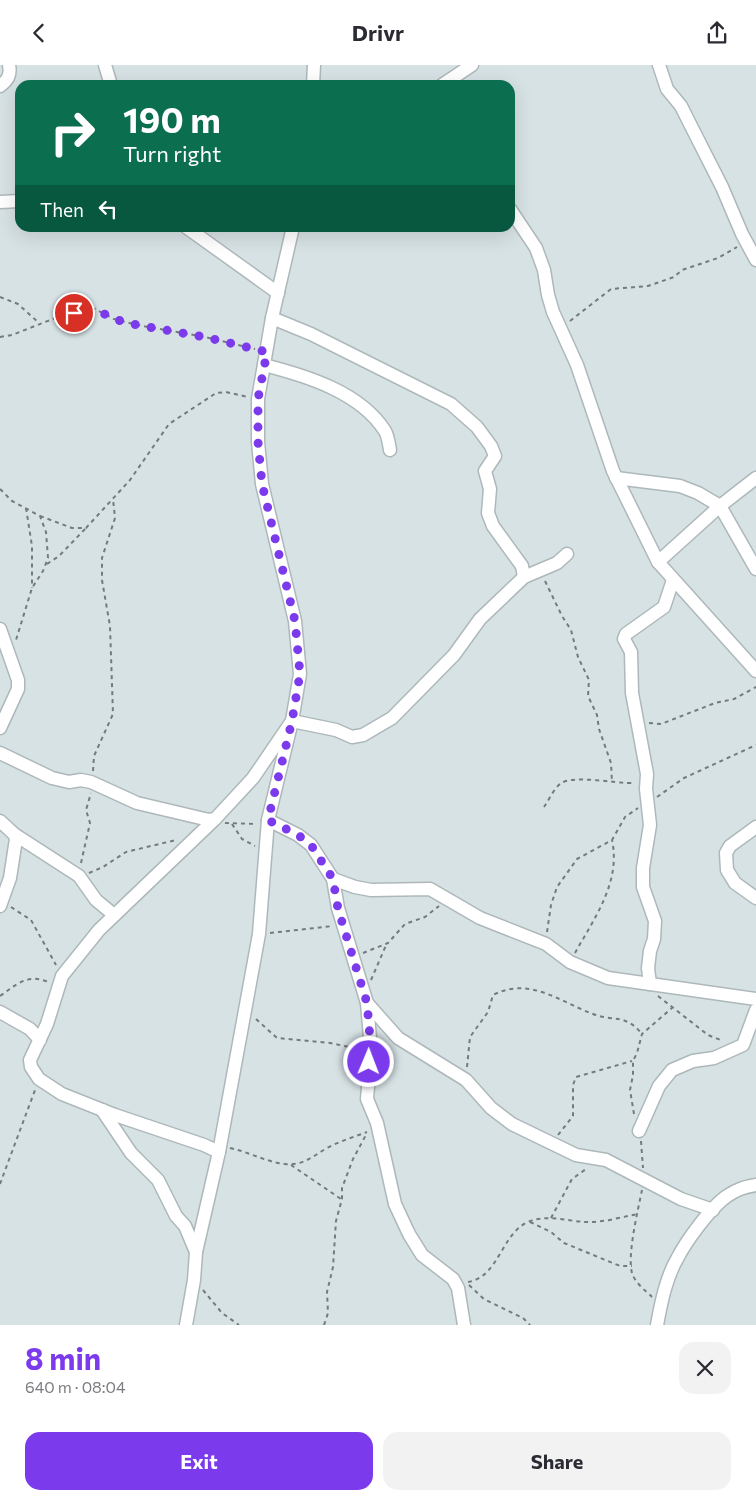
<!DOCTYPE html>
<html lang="en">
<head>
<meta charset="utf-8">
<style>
	:root { --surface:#fff; --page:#f2f2f3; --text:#2b2b33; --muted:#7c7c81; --accent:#7c3aed }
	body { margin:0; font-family:Commissioner,sans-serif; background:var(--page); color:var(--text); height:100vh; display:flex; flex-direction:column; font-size:19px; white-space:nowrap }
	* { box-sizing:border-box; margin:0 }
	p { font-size:16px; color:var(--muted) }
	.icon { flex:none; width:28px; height:28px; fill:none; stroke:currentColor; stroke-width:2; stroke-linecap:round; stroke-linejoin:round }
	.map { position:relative; height:1260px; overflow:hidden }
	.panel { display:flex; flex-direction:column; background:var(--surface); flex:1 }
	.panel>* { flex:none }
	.guide { position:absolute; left:15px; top:15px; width:500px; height:152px; border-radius:15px; box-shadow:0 5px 20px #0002; background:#0b6e4f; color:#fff; overflow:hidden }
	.pin { position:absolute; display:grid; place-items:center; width:42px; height:42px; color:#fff; margin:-21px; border:2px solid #fff; border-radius:50%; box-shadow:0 1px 5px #0007 }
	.me { position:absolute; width:55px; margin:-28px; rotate:1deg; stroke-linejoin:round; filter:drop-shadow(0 0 4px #0008) }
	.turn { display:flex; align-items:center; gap:18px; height:105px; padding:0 25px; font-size:22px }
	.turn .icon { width:65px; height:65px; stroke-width:2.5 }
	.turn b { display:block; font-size:35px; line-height:42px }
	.then { display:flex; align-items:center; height:48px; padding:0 25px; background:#0003; gap:10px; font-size:19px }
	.round { display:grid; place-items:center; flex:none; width:52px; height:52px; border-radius:15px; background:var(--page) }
	.summary { display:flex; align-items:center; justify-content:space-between; height:85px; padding:0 25px }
	h1 { font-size:30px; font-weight:700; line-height:38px; color:var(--accent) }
	.cta { display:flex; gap:10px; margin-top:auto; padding:10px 25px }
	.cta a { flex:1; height:58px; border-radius:15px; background:var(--accent); color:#fff; font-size:20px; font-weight:700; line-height:58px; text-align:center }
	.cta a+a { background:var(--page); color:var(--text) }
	header { display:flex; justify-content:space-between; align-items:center; height:65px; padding:0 25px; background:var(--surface); font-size:22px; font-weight:700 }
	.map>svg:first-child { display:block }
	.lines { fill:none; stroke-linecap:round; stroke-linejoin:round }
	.minor-casing { stroke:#aeb8bb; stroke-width:15 }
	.path { stroke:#747b7d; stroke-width:2; stroke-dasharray:4 4; stroke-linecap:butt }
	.minor { stroke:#fff; stroke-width:12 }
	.route { stroke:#7c3aed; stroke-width:9; stroke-dasharray:0 16.2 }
</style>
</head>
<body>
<header><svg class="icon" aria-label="back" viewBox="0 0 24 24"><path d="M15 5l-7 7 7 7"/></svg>Drivr<svg class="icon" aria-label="share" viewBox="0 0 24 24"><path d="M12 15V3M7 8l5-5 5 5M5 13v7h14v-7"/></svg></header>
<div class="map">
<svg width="756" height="1260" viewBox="0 0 756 1260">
	<rect width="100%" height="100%" fill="#d7e2e5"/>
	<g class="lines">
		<defs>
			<g id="minor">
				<polyline points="105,0 111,20"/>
				<polyline points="659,0 667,24 681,41 690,59 722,122 742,169 756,195"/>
				<polyline points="313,20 314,0"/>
				<polyline points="442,20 472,0"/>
				<path d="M 0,21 C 8,15 11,10 9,0"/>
				<polyline points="0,137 20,136"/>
				<polyline points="510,144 536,183 544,205 548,230 553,247 577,300 613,406 658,497 756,606"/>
				<polyline points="186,162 278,228"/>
				<polyline points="272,253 311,269 451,339 477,362 491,381 495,391 485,406 490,424 488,448 493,461 522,501 524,512"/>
				<path d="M 264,300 C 307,311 360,327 385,366 C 388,371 389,379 390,385"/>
				<polyline points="616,413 680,421 698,428 720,441 756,504"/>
				<polyline points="658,497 720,441 756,413"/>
				<polyline points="0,564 18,615 18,624 0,663"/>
				<polyline points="0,688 52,713 69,717 81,715 91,717 137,738 209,755 215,754"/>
				<polyline points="268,755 298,770 311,780 333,814 338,843 367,938 371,985 367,1034 377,1058 395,1139 409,1169 422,1190 453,1214 458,1223 464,1260"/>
				<polyline points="0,756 14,769 16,774 10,813 0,841"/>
				<polyline points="756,762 730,781 726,788 727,805 735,818 756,833"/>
				<polyline points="14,769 79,811 96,835 114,850"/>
				<polyline points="333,814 355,822 371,825 430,824 480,853 546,879 570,897 608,913 756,934"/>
				<polyline points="650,919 648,903 650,886 654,874 655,856 643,822 643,803 650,760 646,724 647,709 632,628 631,587 624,574 626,569 664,542 673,515"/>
				<polyline points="367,938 398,973 466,1015 491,1043 512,1059 576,1090 606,1095 681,1134 713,1145"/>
				<polyline points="0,947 30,964 40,975"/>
				<polyline points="102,1045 131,1088 158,1115 176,1151 185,1161 196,1187"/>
				<polyline points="639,1066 659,1021 672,1005 693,996 714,993 743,980 756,945"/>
				<polyline points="219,1087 204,1080 115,1050 62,1029 39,1014 31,1002 30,995 47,959 62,911 99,865 215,754 253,713 292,656 336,665 352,672 363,670 392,653 454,590 480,554 524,512 557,498 567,489"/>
				<polyline points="186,1260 194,1215 196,1187 219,1087 259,869 268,755 292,656 300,609 295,556 262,419 258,377 258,334 272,253 293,162"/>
				<path d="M 657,1260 C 661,1238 666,1213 677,1194 C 686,1176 711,1142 727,1131 C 737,1124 745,1122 756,1120"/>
			</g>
		</defs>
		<use href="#minor" class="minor-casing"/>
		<g class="path">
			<polyline points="0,232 18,239 39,258"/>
			<polyline points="570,256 611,224 648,221 674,212 682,205 718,193 737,182"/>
			<polyline points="0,272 12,270 63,250 95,244 114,254 137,260 205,272 255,284"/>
			<polyline points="0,424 12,436 40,451 46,467 48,493 43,506 32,523 16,575"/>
			<polyline points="26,443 32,481 32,523"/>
			<polyline points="40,451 72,463 86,463 130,415 169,359 216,328 226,327 248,332"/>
			<polyline points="47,499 59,491 86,463"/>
			<polyline points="545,516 562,551 571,565 578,592 589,615 588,631 597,650 599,664 611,698 612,718"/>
			<polyline points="649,658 661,659 715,638 734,634 756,622"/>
			<polyline points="93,706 94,691 113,649 110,561 102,515 102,493 115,453 113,434"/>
			<polyline points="657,732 684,713 756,680"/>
			<path d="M 544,742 C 549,735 553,725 560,719 C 572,709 617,719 634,718"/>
			<polyline points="225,758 257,759"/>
			<polyline points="232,759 242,774 255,781"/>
			<polyline points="81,798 90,758 86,745 91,728"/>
			<polyline points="89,808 103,802 126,787 176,775"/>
			<polyline points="11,842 31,855 56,900"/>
			<polyline points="547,867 551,840 557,822 577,794 612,775 625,752 638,743"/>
			<polyline points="270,868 333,861"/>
			<polyline points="363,888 388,878 405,859 425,852 439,841"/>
			<path d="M 575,888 C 595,852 621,817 612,775"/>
			<polyline points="371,915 387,878"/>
			<path d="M 0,931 C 16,920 27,908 48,917"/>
			<polyline points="658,931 708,970 723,976"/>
			<polyline points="256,954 277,973 330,978 359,984"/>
			<path d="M 467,1002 L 470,972 L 488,947 L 493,930 C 530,911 560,937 593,949 C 613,957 625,948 642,969"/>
			<polyline points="634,1049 630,1025 633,1010 633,996 637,988 642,969 672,943"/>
			<polyline points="558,1070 573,1051 573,1020 576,1012 632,996"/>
			<polyline points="641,1076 643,1103"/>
			<path d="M 230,1083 C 249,1087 266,1097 285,1099 C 303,1101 313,1091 327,1083 C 340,1076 354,1072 367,1067"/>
			<polyline points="291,1100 341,1134"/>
			<polyline points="0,1119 35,1025"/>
			<path d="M 642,1125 C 638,1145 627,1190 632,1208 C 635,1218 646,1226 652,1232"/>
			<polyline points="551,1153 572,1114 586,1104"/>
			<polyline points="530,1157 551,1167 564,1178 620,1201 632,1201"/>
			<path d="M 468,1217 C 499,1212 501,1169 528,1157 C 546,1149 567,1156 585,1157 C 602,1158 621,1152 638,1149"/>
			<polyline points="469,1220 484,1234 523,1253 530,1260"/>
			<polyline points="203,1225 222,1248 239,1260"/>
			<polyline points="324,1260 328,1248 327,1227 333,1202 336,1156 342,1134 342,1123 353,1094 367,1068"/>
		</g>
		<use href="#minor" class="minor"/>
	</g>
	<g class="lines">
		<polyline class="route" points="74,248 95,244 114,254 137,260 205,272 267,287 258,334 258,377 262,419 295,556 300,609 292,656 268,755 298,770 311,780 333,814 338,844 367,938 371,984 369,997"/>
	</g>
</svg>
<div class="pin" style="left:74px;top:248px;background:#d93025"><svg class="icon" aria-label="arrive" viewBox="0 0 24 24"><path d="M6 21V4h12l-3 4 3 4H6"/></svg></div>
<svg class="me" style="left:369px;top:997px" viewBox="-20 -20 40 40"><circle r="17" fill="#7c3aed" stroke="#fff" stroke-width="3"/><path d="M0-11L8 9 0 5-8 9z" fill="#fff"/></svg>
<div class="guide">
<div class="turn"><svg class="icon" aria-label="right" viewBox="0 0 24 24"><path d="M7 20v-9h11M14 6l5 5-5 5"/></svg><div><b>190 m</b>Turn right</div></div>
<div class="then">Then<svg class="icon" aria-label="left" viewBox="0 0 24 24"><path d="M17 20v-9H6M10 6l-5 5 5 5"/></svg></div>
</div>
</div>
<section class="panel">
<div class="summary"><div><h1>8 min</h1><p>640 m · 08:04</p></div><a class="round"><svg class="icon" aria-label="close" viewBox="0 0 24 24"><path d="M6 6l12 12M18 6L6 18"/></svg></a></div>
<div class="cta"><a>Exit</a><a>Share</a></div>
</section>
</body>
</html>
